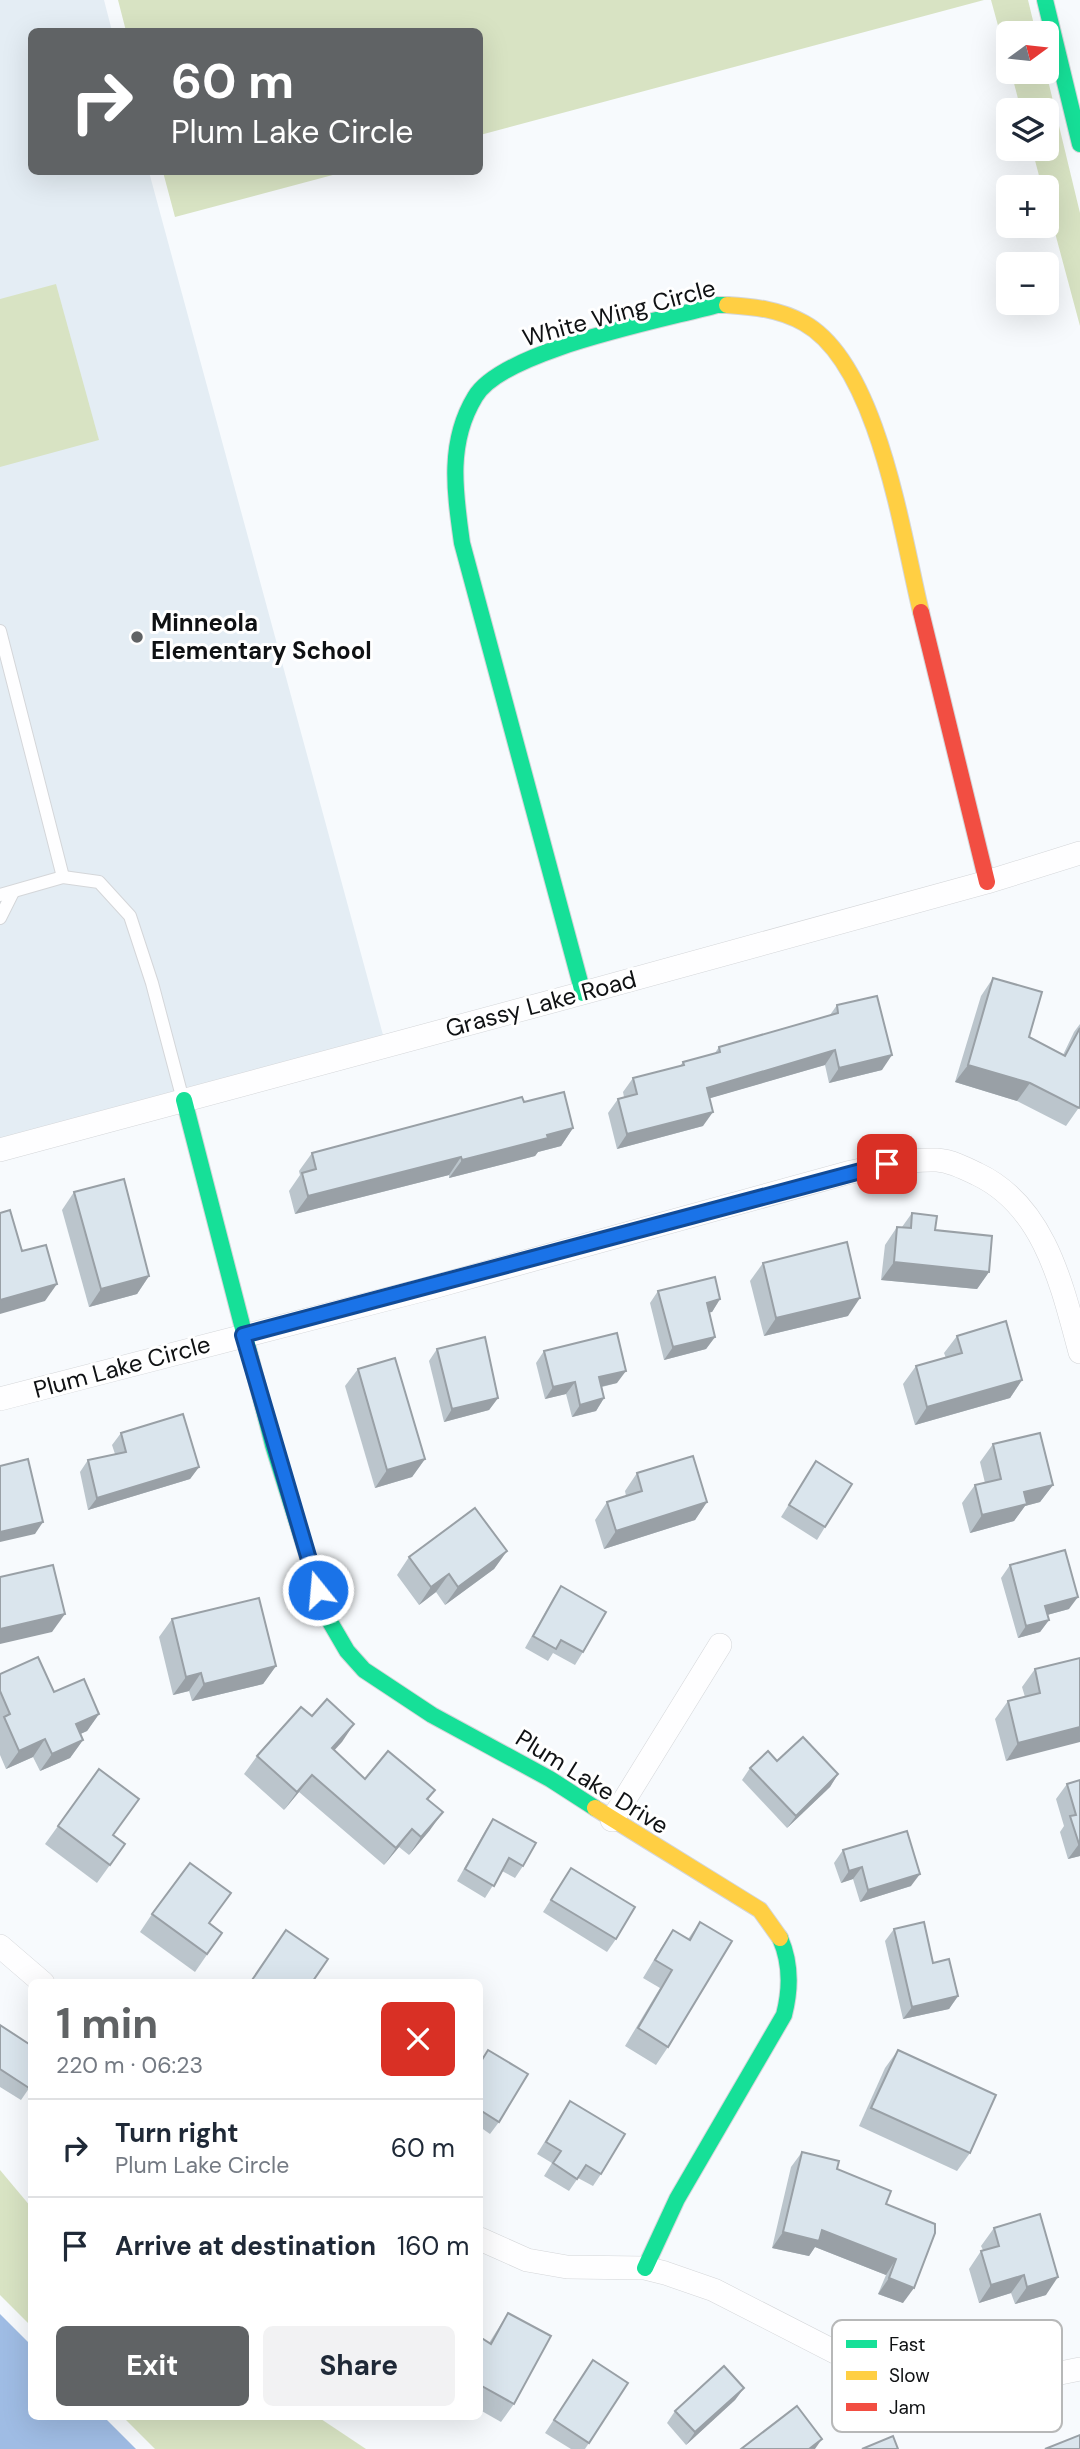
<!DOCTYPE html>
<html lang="en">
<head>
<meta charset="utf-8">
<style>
	:root { --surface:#fff; --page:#f2f2f3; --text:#1f2937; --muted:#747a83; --line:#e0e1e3; --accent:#606365 }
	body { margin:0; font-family:"DM Sans",sans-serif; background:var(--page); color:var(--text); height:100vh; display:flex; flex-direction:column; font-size:26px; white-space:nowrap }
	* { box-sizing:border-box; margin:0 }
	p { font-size:23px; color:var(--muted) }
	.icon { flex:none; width:38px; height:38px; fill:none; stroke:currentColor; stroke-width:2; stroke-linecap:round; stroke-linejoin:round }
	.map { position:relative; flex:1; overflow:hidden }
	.sheet { position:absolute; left:28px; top:1979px; width:455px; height:441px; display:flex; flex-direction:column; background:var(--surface); border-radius:10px; box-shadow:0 7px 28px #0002 }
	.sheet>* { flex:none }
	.banner { position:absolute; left:28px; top:28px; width:455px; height:147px; border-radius:10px; box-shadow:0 7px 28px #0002; background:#606365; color:#fff; overflow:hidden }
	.needle { width:46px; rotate:75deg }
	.tools { position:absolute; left:996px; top:21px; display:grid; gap:14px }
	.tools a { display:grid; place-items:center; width:63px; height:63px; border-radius:10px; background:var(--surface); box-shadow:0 7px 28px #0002; font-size:35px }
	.pin { position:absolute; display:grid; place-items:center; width:60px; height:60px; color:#fff; margin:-30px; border-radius:14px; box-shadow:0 4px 10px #0006 }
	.me { position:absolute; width:77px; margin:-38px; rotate:343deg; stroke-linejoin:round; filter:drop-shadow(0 0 5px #0008) }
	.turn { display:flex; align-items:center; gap:24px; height:147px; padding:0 28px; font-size:32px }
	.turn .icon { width:91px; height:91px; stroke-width:2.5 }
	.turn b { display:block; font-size:49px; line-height:60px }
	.round { display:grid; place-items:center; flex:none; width:74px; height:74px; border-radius:10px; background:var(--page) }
	.summary { display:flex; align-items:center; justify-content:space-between; height:119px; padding:0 28px }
	h1 { font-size:42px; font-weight:700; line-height:52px; color:var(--accent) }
	.action { display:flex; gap:14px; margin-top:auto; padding:14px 28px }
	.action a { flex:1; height:80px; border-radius:10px; background:var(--accent); color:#fff; font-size:28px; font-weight:700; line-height:80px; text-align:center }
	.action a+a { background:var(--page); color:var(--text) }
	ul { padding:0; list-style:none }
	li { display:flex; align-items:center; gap:21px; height:98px; padding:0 28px; border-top:2px solid var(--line) }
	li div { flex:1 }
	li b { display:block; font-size:26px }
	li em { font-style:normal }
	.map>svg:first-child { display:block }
	.built { fill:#e4edf4 }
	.green { fill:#d8e3c3 }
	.water { fill:#9fbce4 }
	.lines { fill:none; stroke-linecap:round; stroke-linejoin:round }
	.lane-casing { stroke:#d4d6d9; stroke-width:14 }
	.street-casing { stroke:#d4d6d9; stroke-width:24 }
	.fast-casing { stroke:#d4d6d9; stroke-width:18 }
	.slow-casing { stroke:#d4d6d9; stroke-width:18 }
	.jam-casing { stroke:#d4d6d9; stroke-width:18 }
	.lane { stroke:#fefeff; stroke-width:12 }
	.street { stroke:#fefeff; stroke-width:23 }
	.fast { stroke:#16e098; stroke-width:16 }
	.slow { stroke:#ffcf43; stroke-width:16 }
	.jam { stroke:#f24e42; stroke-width:16 }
	.wall { fill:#bbc5cc }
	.shaded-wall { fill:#99a0a6 }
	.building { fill:#dae5ed; stroke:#99a0a6; stroke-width:2 }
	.route-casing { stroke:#114b97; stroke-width:18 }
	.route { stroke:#1a73e8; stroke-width:12 }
	.poi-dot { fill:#606365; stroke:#fff; stroke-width:2.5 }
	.labels { text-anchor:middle; stroke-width:6; stroke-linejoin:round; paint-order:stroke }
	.street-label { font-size:24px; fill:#0f1113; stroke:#fff }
	.poi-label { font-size:24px; font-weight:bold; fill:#0f1113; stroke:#fff; text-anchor:start }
	.key { fill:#fff; stroke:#b7b8b8; stroke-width:2 }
	.key-label { font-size:19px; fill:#0f1113 }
</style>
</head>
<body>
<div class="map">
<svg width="1080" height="2449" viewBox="0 0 1080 2449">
	<rect width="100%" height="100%" fill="#f7fafd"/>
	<polygon class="built" points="0,0 104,0 112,31 32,32 32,172 149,172 386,1046 0,1150"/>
	<g class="green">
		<polygon points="118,0 984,0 480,135 480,32 126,31"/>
		<polygon points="991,0 1028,0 1036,33 1008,33 1008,62"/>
		<polygon points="1011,72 1046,72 1080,213 1080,326 1047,203 1046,187 1042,187 1032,149 1046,149 1046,110 1021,110"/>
		<polygon points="163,172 344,172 175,217"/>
		<polygon points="56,284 99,440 0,467 0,299"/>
		<polygon points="0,2170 31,2207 31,2326 0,2295"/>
		<polygon points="123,2417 318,2417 366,2449 155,2449"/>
	</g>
	<polygon class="water" points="0,2314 31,2345 32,2417 104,2417 136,2449 0,2449"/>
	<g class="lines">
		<defs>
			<g id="lane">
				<polyline points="0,631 63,877"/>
				<polyline points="0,895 63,877 99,882 130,916 152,983 183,1100"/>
				<polyline points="0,918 13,892"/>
			</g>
			<g id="street">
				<polyline points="0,1150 583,993 987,882 1080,853"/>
				<path d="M 0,1399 L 430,1288 L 847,1173 C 877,1166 906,1159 937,1160 C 951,1161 965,1168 977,1174 C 1045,1206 1062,1286 1080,1352"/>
				<polyline points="612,1820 720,1645"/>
				<polyline points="0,1946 43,1983"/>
				<polyline points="480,2239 527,2260 567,2267 645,2268 665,2273 714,2290 878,2374 925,2386 987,2388 1080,2369"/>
			</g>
			<g id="fast">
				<polyline points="1045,0 1080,144"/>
				<path d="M 583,993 L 462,543 C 455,493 447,443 475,397 C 502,350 663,320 717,305 L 727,305"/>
				<polyline points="184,1100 273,1445 326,1615 347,1651 364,1670 432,1715 550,1779 595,1808"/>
				<path d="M 645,2268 L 677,2199 L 784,2015 C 791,1988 791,1963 780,1938"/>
			</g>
			<g id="slow">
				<path d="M 727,305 C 755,307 779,309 804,323 C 878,364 902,534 921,612"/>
				<polyline points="595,1808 760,1910 780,1938"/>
			</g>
			<polyline id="jam" points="921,612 987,882"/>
		</defs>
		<use href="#lane" class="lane-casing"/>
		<use href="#street" class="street-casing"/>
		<use href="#fast" class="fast-casing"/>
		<use href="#slow" class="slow-casing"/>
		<use href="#jam" class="jam-casing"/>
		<use href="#lane" class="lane"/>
		<use href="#street" class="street"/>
		<use href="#fast" class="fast"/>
		<use href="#slow" class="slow"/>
		<use href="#jam" class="jam"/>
	</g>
	<g class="wall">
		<polygon points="993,978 1029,1037 1063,1055 1074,1032 1080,1024 1080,1106 1066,1126 1017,1101 955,1082 981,996"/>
		<polygon points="837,1005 882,1070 829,1083 825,1065 710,1098 703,1126 617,1149 608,1113 618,1099 624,1097 623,1092 633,1078 680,1066 683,1062 715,1053 719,1047 830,1015"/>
		<polygon points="524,1102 573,1128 561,1146 538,1152 535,1156 449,1178 449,1175 295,1214 289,1191 300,1175 299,1171 312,1153"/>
		<polygon points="74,1192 149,1276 137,1294 89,1307 62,1210"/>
		<polygon points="912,1213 989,1272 977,1289 881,1280 885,1245 897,1227 902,1227"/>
		<polygon points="763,1263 848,1316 764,1336 750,1281"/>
		<polygon points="658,1291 720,1299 712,1312 709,1312 715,1337 706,1349 664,1360 650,1303"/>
		<polygon points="957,1336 1022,1380 1010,1398 915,1425 903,1384 916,1366 946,1358 944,1353"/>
		<polygon points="437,1349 498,1398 489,1410 444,1422 429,1361"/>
		<polygon points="544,1351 617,1383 602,1387 604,1398 596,1411 572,1417 566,1394 545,1399 536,1363"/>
		<polygon points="358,1369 425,1459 412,1477 375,1488 345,1386"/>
		<polygon points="121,1433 199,1467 190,1479 88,1510 80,1472 88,1460 115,1454 112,1445"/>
		<polygon points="993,1444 1053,1485 1040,1502 1025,1506 1014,1521 970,1533 962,1503 975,1485 985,1483 980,1462"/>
		<polygon points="816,1461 825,1527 817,1540 781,1517"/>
		<polygon points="637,1473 707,1502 695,1520 604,1549 595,1520 607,1502 626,1496 625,1491"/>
		<polygon points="507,1551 494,1569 445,1605 436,1592 419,1605 397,1575 409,1557"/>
		<polygon points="1010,1565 1069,1609 1047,1615 1049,1620 1040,1632 1018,1638 1001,1578"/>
		<polygon points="561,1586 583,1652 575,1665 553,1653 548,1661 525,1648 553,1598"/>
		<polygon points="172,1619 276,1666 263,1684 192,1701 189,1691 173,1695 159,1637"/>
		<polygon points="1080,1658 1006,1761 995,1719 1008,1701 1025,1697 1022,1687 1035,1669"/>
		<polygon points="0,1674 54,1692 99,1714 87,1731 80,1734 83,1740 70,1758 40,1771 33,1757 6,1769 0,1755"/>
		<polygon points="312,1716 354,1724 334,1750 365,1779 435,1790 428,1800 430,1830 409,1855 399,1847 384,1865 299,1792 284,1810 244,1774 257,1756"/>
		<polygon points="777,1761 838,1774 830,1787 787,1828 742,1780 750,1768"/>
		<polygon points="1080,1780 1080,1856 1068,1859 1060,1832 1064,1826 1056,1799 1067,1784"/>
		<polygon points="493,1819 523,1866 515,1878 502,1871 485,1898 457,1881 485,1831"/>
		<polygon points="58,1826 125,1844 97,1883 45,1844"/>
		<polygon points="843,1850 911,1886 860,1902 853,1879 841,1883 834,1863"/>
		<polygon points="571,1868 616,1939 607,1952 543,1912"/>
		<polygon points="152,1914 210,1923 222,1933 195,1972 140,1932"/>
		<polygon points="700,1922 668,2047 656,2065 625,2046 660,1988 643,1978 661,1948 673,1930 688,1939"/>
		<polygon points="894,1929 933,1963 958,1996 949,2009 903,2019 885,1941"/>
		<polygon points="0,2025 32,2084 21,2100 0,2087"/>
		<polygon points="488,2050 499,2122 490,2134 480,2127 480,2062"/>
		<polygon points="898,2050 970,2153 957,2171 859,2126 885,2068"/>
		<polygon points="570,2101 601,2174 593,2186 578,2178 569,2191 544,2176 552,2163 537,2154"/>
		<polygon points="802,2152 837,2169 886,2204 903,2303 878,2294 886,2275 815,2247 809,2256 772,2248 791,2167"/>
		<polygon points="994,2228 1046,2295 1015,2304 1011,2293 979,2303 969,2269 981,2251 983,2250 981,2246"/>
		<polygon points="508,2313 514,2404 501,2422 480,2410 480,2337 489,2343"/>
		<polygon points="593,2360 628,2383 585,2449 571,2449 545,2433"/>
		<polygon points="744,2388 735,2400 686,2445 667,2423 675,2411"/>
	</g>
	<g class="shaded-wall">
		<polygon points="835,1050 825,1065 697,1102 707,1088"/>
		<polygon points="892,1055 882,1070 829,1083 839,1068"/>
		<polygon points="968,1065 1030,1083 1017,1101 955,1082"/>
		<polygon points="713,1112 703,1126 617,1149 627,1134"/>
		<polygon points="573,1128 561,1146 538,1152 535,1156 449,1178 462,1160"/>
		<polygon points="461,1157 449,1175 295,1214 308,1196"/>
		<polygon points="894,1262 989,1272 977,1289 881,1280"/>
		<polygon points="149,1276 137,1294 89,1307 101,1289"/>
		<polygon points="57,1284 45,1301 0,1314 0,1300"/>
		<polygon points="860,1298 848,1316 764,1336 776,1318"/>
		<polygon points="720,1299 712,1312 698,1315 707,1303"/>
		<polygon points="715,1337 706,1349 664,1360 673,1347"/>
		<polygon points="626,1371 617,1383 591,1389 599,1377"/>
		<polygon points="1022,1380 1010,1398 915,1425 927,1407"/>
		<polygon points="575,1382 566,1394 545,1399 553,1387"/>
		<polygon points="498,1398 489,1410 444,1422 452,1409"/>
		<polygon points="604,1398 596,1411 572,1417 580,1405"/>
		<polygon points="425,1459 412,1477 375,1488 387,1470"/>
		<polygon points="199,1467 190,1479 88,1510 97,1498"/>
		<polygon points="1053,1485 1040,1502 1025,1506 1014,1521 970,1533 982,1515 1024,1492"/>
		<polygon points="707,1502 695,1520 604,1549 616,1531"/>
		<polygon points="43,1522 35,1534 0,1542 0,1532"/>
		<polygon points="507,1551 494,1569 445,1605 458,1587"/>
		<polygon points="449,1574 436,1592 419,1605 431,1587"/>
		<polygon points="1078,1597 1069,1609 1036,1618 1045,1606"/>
		<polygon points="65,1614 52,1632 0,1644 0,1629"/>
		<polygon points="1049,1620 1040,1632 1018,1638 1026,1626"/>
		<polygon points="276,1666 263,1684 192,1701 204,1684"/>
		<polygon points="201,1673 189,1691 173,1695 186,1677"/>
		<polygon points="99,1714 87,1731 63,1742 76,1724"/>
		<polygon points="354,1724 342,1742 320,1766 332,1748"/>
		<polygon points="1080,1727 1080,1742 1006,1761 1018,1743"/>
		<polygon points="45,1739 33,1757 6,1769 19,1751"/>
		<polygon points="83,1740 70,1758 40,1771 52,1754"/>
		<polygon points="838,1774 830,1787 787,1828 796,1816"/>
		<polygon points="312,1775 299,1792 284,1810 297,1792"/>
		<polygon points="443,1812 430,1830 409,1855 421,1837"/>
		<polygon points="412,1829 399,1847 384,1865 396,1848"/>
		<polygon points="1080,1843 1080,1856 1068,1859 1079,1844"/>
		<polygon points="862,1867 853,1879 841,1883 849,1871"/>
		<polygon points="920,1874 911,1886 860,1902 868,1890"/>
		<polygon points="958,1996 949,2009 903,2019 912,2007"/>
		<polygon points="822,2230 896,2259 886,2275 815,2247 809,2256 772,2248 783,2232"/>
		<polygon points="1024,2275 1011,2293 979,2303 991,2285"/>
		<polygon points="1058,2277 1046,2295 1015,2304 1027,2287"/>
		<polygon points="889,2278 914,2288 903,2303 878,2294"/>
		<polygon points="744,2388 735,2400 686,2445 695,2432"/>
		<polygon points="822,2439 815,2449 809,2449"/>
	</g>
	<g class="building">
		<polygon points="993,978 1042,992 1029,1037 1065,1056 1080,1028 1080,1106 1079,1108 1030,1083 968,1065"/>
		<polygon points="877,996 892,1055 839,1068 835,1050 707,1088 713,1112 627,1134 618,1099 637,1094 633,1078 684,1065 683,1062 720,1052 719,1047 838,1013 837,1005"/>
		<polygon points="564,1092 573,1128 547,1135 548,1138 462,1160 461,1157 308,1196 302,1173 316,1169 312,1153 522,1097 524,1102"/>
		<polygon points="124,1179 149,1276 101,1289 74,1192"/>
		<polygon points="10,1210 22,1251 46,1245 57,1284 0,1300 0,1213"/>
		<polygon points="912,1213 937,1216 935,1230 992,1236 989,1272 894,1262 897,1227 911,1228"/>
		<polygon points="847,1242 860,1298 776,1318 763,1263"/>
		<polygon points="715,1277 720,1299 707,1303 715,1337 673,1347 658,1291"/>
		<polygon points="1006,1321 1022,1380 927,1407 916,1366 962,1353 957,1336"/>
		<polygon points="617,1333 626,1371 599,1377 604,1398 580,1405 575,1382 553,1387 544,1351"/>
		<polygon points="485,1337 498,1398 452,1409 437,1349"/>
		<polygon points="395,1358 425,1459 387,1470 358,1369"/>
		<polygon points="183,1414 199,1467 97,1498 88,1460 126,1452 121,1433"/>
		<polygon points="1040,1433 1053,1485 1024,1492 1027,1504 982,1515 975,1485 1001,1479 993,1444"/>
		<polygon points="693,1456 707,1502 616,1531 607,1502 642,1491 637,1473"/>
		<polygon points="28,1459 43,1522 0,1532 0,1466"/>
		<polygon points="816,1461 852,1484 825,1527 789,1505"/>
		<polygon points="475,1508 507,1551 458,1587 449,1574 431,1587 409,1557"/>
		<polygon points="1065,1550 1078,1597 1045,1606 1049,1620 1026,1626 1010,1565"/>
		<polygon points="53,1565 65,1614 0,1629 0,1577"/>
		<polygon points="561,1586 606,1612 583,1652 561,1640 556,1649 533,1636"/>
		<polygon points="259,1598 276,1666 204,1684 201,1673 186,1677 172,1619"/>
		<polygon points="38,1657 54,1692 84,1679 99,1714 76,1724 83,1740 52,1754 45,1739 19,1751 4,1717 10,1714 0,1691 0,1674"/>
		<polygon points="1080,1658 1080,1727 1018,1743 1008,1701 1040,1693 1035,1669"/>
		<polygon points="327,1699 354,1724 332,1748 365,1779 388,1751 435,1790 427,1799 443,1812 421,1837 412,1829 396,1848 312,1775 297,1792 257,1756 301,1707 312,1716"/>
		<polygon points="803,1737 838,1774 796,1816 750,1768 768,1751 777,1761"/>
		<polygon points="99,1769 139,1799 113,1835 125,1844 110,1865 58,1826"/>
		<polygon points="1080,1780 1080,1843 1079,1844 1070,1816 1076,1815 1067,1784"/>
		<polygon points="493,1819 536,1843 523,1866 509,1858 494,1886 465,1869"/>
		<polygon points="907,1831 920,1874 868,1890 862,1867 849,1871 843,1850"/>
		<polygon points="190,1863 231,1893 209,1923 222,1933 207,1954 152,1914"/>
		<polygon points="571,1868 635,1907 616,1939 551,1900"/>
		<polygon points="700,1922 732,1941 668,2047 638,2028 672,1970 655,1960 673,1930 690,1940"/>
		<polygon points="924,1922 933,1963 949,1959 958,1996 912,2007 894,1929"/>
		<polygon points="286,1930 328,1959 313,1981 315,1983 250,1983"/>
		<polygon points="0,2025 32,2046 32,2084 29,2088 0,2069"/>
		<polygon points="488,2050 528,2074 499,2122 480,2110 480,2063"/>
		<polygon points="898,2050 996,2095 970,2153 871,2108"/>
		<polygon points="570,2101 625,2134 601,2174 586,2165 577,2179 553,2163 561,2151 546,2142"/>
		<polygon points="802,2152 839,2161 837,2169 891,2191 886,2204 935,2224 935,2233 914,2288 889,2278 896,2259 822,2230 819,2241 783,2232"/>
		<polygon points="1040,2214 1058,2277 1027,2287 1024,2275 991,2285 981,2251 999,2246 994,2228"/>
		<polygon points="508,2313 551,2336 514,2404 480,2385 480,2337 491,2344"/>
		<polygon points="593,2360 628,2383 589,2443 554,2420"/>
		<polygon points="724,2366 744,2388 695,2432 675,2411"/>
		<polygon points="797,2406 822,2439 809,2449 741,2449"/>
		<polygon points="1080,2435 1080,2449 1045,2449"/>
		<polygon points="893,2436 898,2449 862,2449"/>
	</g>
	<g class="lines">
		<defs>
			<polyline id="route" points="318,1590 243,1335 887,1164"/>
		</defs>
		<use href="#route" class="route-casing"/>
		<use href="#route" class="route"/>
	</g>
	<circle class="poi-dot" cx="137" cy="637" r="7"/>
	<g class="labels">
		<g class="street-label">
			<text transform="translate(619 313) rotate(-15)" y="8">White Wing Circle</text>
			<text transform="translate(541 1004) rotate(-15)" y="8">Grassy Lake Road</text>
			<text transform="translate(122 1367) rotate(-15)" y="8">Plum Lake Circle</text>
			<text transform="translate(592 1782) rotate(32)" y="8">Plum Lake Drive</text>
		</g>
		<g class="poi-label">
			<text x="151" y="631">Minneola<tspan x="151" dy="28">Elementary School</tspan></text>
		</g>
	</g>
	<rect x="832" y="2320" width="230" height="112" rx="10" class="key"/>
	<rect x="846" y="2340" width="31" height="8" fill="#16e098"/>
	<rect x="846" y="2371" width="31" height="9" fill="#ffcf43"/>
	<rect x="846" y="2403" width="31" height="8" fill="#f24e42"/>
	<g class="key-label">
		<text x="889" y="2351">Fast</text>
		<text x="889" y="2382">Slow</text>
		<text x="889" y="2414">Jam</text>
	</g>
</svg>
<div class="tools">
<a><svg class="needle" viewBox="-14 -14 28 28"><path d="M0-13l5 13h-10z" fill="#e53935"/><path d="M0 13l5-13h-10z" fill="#747a83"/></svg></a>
<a><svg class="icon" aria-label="layers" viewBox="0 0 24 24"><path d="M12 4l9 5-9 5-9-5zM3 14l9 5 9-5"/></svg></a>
<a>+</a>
<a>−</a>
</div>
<div class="pin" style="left:887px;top:1164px;background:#d93025"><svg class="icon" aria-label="arrive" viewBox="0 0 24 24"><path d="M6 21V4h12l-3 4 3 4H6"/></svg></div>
<svg class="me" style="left:318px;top:1590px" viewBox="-20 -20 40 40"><circle r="17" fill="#1a73e8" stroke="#fff" stroke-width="3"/><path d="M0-11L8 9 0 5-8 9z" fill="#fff"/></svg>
<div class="banner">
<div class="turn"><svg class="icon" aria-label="right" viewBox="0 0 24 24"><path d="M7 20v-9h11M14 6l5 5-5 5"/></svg><div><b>60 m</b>Plum Lake Circle</div></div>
</div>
<section class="sheet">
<div class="summary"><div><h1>1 min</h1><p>220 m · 06:23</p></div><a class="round" style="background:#d93025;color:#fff"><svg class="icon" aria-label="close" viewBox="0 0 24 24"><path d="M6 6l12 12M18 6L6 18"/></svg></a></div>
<ul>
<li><svg class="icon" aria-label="right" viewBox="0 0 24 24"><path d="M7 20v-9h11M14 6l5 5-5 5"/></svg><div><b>Turn right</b><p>Plum Lake Circle</p></div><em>60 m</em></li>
<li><svg class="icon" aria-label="arrive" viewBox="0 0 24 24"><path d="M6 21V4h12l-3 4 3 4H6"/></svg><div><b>Arrive at destination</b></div><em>160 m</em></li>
</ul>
<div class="action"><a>Exit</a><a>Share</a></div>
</section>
</div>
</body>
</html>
